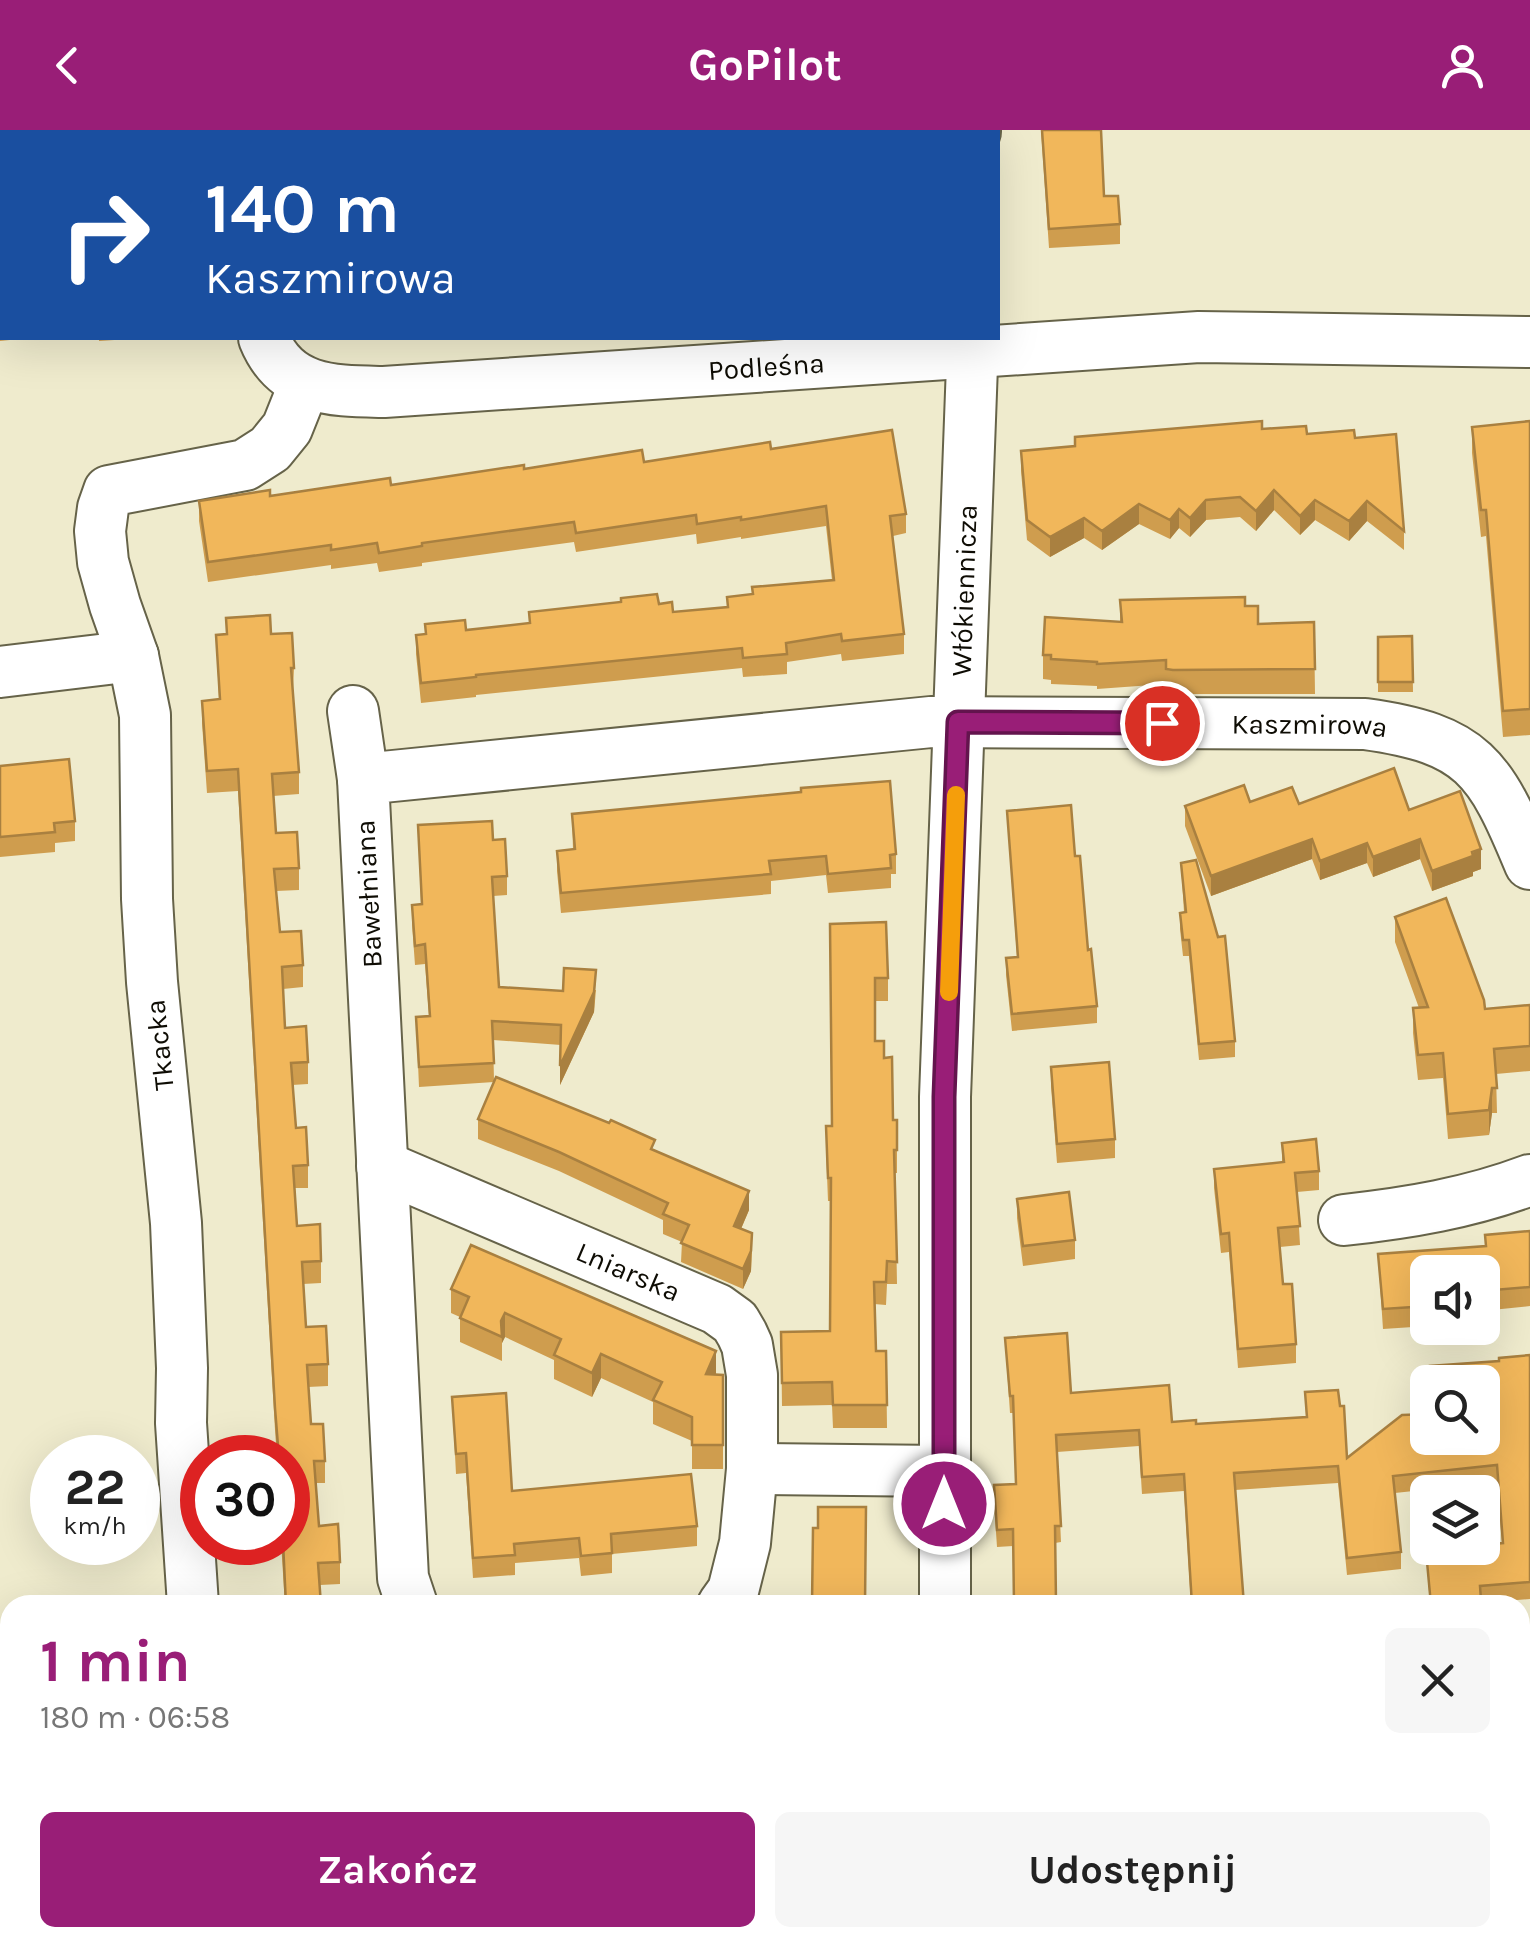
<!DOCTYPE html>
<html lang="pl">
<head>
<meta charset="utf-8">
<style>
	:root { --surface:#fff; --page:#f6f6f6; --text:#222; --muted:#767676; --accent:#991e77 }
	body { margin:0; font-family:Karla,sans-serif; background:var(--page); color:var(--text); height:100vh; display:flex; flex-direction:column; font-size:38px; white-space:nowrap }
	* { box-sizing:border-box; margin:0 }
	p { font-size:32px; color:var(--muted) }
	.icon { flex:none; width:55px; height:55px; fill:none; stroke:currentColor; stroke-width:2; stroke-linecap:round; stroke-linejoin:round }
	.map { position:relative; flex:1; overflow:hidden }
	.sheet { position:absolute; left:0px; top:1465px; width:1530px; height:352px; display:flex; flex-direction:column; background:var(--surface); border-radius:30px 30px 0 0; box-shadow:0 10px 40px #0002 }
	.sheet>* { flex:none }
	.hud { position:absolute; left:0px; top:0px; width:1000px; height:210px; box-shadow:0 10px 40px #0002; background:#1a4fa0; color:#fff; overflow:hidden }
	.controls { position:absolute; left:1410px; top:1125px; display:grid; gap:20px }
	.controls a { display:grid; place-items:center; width:90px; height:90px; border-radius:15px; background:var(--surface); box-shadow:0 10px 40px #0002; font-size:50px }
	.speed { position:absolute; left:30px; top:1305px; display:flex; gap:20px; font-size:50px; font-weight:700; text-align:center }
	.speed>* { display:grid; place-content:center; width:130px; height:130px; border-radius:50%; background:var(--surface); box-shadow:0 10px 40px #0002; line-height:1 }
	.speed small { font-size:25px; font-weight:400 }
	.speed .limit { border:15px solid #d22; background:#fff; color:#111 }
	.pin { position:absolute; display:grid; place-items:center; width:85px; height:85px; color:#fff; margin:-42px; border:5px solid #fff; border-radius:50%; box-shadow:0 2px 10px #0007 }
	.me { position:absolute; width:110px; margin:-55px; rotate:0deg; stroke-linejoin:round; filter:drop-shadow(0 0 8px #0008) }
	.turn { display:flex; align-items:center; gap:35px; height:210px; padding:0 40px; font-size:45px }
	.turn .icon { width:130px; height:130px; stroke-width:2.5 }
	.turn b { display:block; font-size:70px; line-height:85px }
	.round { display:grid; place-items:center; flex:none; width:105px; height:105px; border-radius:15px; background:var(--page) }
	.head { display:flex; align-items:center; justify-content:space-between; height:170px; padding:0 40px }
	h1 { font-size:60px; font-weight:700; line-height:75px; color:var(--accent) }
	.primary-button { display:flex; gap:20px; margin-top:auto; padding:20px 40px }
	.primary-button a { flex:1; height:115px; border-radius:15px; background:var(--accent); color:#fff; font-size:40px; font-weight:700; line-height:115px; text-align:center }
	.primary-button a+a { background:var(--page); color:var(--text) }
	header { display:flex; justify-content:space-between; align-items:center; height:130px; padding:0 40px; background:var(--accent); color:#fff; font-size:45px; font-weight:700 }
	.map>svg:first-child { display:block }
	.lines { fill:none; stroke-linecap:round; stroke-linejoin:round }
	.minor-casing { stroke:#666349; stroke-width:54 }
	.major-casing { stroke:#57692d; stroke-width:59 }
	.minor { stroke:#fff; stroke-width:50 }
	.major { stroke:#b2c38e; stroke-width:55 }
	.wall { fill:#cf9d4e }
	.shaded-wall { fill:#a98040 }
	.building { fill:#f1b75b; stroke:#a98040; stroke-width:2.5 }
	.route-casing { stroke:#63144d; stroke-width:25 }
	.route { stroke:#991e77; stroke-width:18 }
	.slow { stroke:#f59e0b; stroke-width:18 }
	.labels { text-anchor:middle; stroke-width:9; stroke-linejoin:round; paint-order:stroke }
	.street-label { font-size:28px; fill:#0e0c04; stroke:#fff }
</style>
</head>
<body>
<header><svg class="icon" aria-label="back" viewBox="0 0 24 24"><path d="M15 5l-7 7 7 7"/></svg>GoPilot<svg class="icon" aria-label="person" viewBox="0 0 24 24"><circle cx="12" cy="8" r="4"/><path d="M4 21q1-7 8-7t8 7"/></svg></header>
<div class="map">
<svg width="1530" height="1817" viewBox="0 0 1530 1817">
	<rect width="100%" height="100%" fill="#efebcd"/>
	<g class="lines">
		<defs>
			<g id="minor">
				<polyline points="267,2 267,0"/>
				<polyline points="975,2 975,0"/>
				<path id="s1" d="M 264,208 C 286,262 333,261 384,262 L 1199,207 L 1530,212"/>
				<polyline points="0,542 133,526"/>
				<polyline points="353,581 363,649"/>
				<path id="s2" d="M 382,1036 L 717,1179 L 735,1192 L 742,1204 L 747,1215 L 752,1245 L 752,1339 L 745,1413 L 733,1461 L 723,1475"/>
				<path d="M 1344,1090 C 1408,1083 1469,1073 1530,1050"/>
				<polyline points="752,1339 943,1341"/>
				<polyline points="193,1475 181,1293 182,1238 176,1093 152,852 147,769 145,585 133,526 115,475 103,432 100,401 103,378 109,361 245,335 270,319 287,298 305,253"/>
				<path id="s3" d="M 412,1475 L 403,1448 L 363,649 L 931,592 L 1365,594 C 1473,609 1490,637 1530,734"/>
				<path id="s4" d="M 945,1475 L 945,967 L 973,208"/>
				<polyline points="508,1808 509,1817"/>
			</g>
			<g id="major">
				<polyline points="1520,1686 1530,1685"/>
				<polyline points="182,1817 295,1808"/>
			</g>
		</defs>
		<use href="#minor" class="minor-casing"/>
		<use href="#major" class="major-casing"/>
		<use href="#minor" class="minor"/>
		<use href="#major" class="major"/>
	</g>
	<g class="wall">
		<polygon points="1041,0 1101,0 1104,66 1120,94 1120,114 1049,118"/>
		<polygon points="2,86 2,208 29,208 0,211 0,87"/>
		<polygon points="99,208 145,208 99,211"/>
		<polygon points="1530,291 1530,605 1503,607 1486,406 1481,407 1472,323 1472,297"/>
		<polygon points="1262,299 1355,308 1404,401 1404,420 1367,391 1349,411 1315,390 1300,405 1274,380 1256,401 1240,387 1206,390 1190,407 1179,398 1170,409 1139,394 1102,420 1084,408 1050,427 1027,410 1021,341 1021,321"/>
		<polygon points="771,319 906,384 906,403 893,406 904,504 904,524 842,531 841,524 787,532 787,544 743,547 742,538 476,565 476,567 421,573 416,524 416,505 425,504 425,494 466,500 529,493 529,482 659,474 673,482 727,477 727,467 752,464 752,457 832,450 826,396 741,409 741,407 697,414 696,404 576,422 574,412 422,433 422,436 379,442 377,433 331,439 331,435 208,452 199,391 199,371 391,355 524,339 644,332"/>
		<polygon points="1120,470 1245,476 1258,494 1314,492 1315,564 1166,564 1166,554 1097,559 1097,556 1051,554 1051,550 1043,549 1043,525 1120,492"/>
		<polygon points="226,488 271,504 294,538 293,560 299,642 299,664 273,666 276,703 299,738 299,760 276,761 280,802 303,835 303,857 283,859 285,898 308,932 308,954 292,955 296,998 308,1035 308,1058 295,1058 297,1096 321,1131 321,1153 303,1154 306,1197 328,1234 328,1256 308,1257 311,1294 325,1331 325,1353 316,1353 319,1396 340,1432 340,1454 320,1455 321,1475 285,1475 281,1412 288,1412 288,1328 277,1328 275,1300 238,661 207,663 202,593 202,571 219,569 216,505 226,504"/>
		<polygon points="1412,506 1413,562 1378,562 1378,507"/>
		<polygon points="0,636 75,691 75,711 55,713 55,722 0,727"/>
		<polygon points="1250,672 1409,680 1481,739 1473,742 1473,746 1432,761 1420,729 1373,747 1367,733 1320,750 1312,729 1211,766 1185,696 1185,676"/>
		<polygon points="1007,681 1075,726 1097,876 1097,893 1012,901 1006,845 1006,828 1017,827"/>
		<polygon points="572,684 896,724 896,744 891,744 891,758 828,763 826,745 771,751 771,764 561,783 557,741 557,721 573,720"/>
		<polygon points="418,695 493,710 507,746 507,765 493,766 499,857 563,861 596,860 594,882 560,955 561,915 493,910 494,950 655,1020 749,1080 741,1099 752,1123 751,1141 743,1159 681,1132 682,1112 663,1104 663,1090 559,1041 478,1009 478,989 494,952 419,957 416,887 429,886 425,834 415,835 412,794 412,775 421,774"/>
		<polygon points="1181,733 1235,911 1235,927 1199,930 1189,826 1183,826 1180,799 1180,783 1184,782"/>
		<polygon points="1395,787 1485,879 1530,875 1530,941 1496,944 1497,983 1492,983 1489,1005 1448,1009 1443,948 1418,950 1413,903 1413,878 1419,878 1395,812"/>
		<polygon points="830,794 888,848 888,871 875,871 875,911 884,928 893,990 897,990 897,1043 895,1043 897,1154 887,1154 886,1175 874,1174 876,1221 886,1221 887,1298 833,1298 832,1275 782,1276 781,1202 830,1201 831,1071 828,1071 826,1019 832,996"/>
		<polygon points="1051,937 1115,1009 1115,1028 1057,1033 1051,956"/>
		<polygon points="1282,1013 1319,1041 1319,1060 1297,1062 1300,1115 1280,1117 1283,1154 1296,1214 1296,1233 1238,1238 1229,1122 1221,1123 1214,1058 1214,1039 1282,1032"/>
		<polygon points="1017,1069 1075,1110 1075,1129 1023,1136 1017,1088"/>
		<polygon points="1530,1101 1530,1176 1482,1181 1482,1142 1428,1142 1428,1196 1383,1199 1378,1124 1485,1116 1485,1105"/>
		<polygon points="451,1159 716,1244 723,1245 723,1339 692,1339 692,1311 653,1294 653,1272 601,1248 592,1267 554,1249 554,1230 505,1207 502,1213 502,1231 460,1212 460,1187 451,1183"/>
		<polygon points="1005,1208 1071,1263 1172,1292 1196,1294 1306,1287 1305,1262 1340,1276 1347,1328 1428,1308 1482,1252 1430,1252 1430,1236 1499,1231 1530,1225 1530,1469 1481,1473 1481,1475 1430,1475 1426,1421 1502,1413 1497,1352 1395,1363 1401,1422 1401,1439 1347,1445 1338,1353 1235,1360 1244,1475 1191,1475 1184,1361 1142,1364 1139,1316 1057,1322 1061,1412 1055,1413 1014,1475 1013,1416 997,1417 994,1372 994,1355 1016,1354 1013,1283 1010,1283"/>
		<polygon points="452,1267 512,1361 697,1396 697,1416 612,1424 612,1443 581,1446 579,1428 515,1433 515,1445 473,1448 466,1343 456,1344"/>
	</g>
	<g class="shaded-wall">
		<polygon points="1274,360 1274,380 1256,401 1256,381"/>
		<polygon points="1206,370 1206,390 1190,407 1190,388"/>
		<polygon points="1315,370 1315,390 1300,405 1300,386"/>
		<polygon points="1367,371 1367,391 1349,411 1349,391"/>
		<polygon points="1139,374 1139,394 1102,420 1102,401"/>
		<polygon points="1179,379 1179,398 1170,409 1170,390"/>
		<polygon points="1084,388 1084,408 1050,427 1050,407"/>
		<polygon points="1312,709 1312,729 1211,766 1211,746"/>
		<polygon points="1420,709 1420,729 1373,747 1373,727"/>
		<polygon points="1367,713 1367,733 1320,750 1320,731"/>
		<polygon points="1481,719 1481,739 1473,742 1473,746 1432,761 1432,741"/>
		<polygon points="596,840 594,882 560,955 560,936"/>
		<polygon points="1492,958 1492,983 1489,1005 1489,980"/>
		<polygon points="749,1061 749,1080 734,1115 734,1096"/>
		<polygon points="752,1103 751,1141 743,1159 743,1139"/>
		<polygon points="505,1183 505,1207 502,1213 501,1191"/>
		<polygon points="716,1221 716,1245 706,1244"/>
		<polygon points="601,1224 601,1248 592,1267 592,1243"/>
	</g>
	<g class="building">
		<polygon points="67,0 131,0 132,2 67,2"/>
		<rect x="814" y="0" width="75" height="2"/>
		<polygon points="1042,0 1101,0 1104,66 1118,66 1120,94 1049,99"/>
		<polygon points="2,86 2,191 0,191 0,87"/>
		<polygon points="1262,291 1262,299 1306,296 1307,304 1354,300 1355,308 1396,304 1404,401 1367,371 1349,391 1315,370 1300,386 1274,360 1256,381 1240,367 1206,370 1190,388 1179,379 1170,390 1139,374 1102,401 1084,388 1050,407 1027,390 1021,321 1075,316 1075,307"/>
		<polygon points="1530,291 1530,579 1503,581 1486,380 1481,380 1472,297"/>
		<polygon points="892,300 906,384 890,386 904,504 842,511 841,504 786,513 787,524 743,528 742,518 476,545 476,547 421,553 416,505 426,504 425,494 465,490 466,500 530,493 529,482 621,472 621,468 657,464 659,474 672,472 673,482 728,477 727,467 753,464 752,457 834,450 826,376 741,390 741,387 697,394 696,385 576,403 574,392 422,413 422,416 379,423 377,413 331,420 331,415 208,432 199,371 270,360 270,366 390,348 391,355 524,335 524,339 642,320 644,332 770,312 771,319"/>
		<polygon points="1245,467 1245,476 1258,476 1258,494 1314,492 1315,539 1173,540 1166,539 1166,530 1097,534 1097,532 1051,529 1051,525 1043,525 1045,487 1122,492 1120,470"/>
		<polygon points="270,485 271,504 292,503 294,538 291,538 299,642 272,644 276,703 297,702 299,738 274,739 280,802 301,801 303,835 282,837 285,898 306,896 308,932 291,933 296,998 306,997 308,1035 293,1036 297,1096 320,1094 321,1131 302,1132 306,1197 326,1196 328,1234 307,1235 311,1294 323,1294 325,1331 314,1331 319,1396 338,1394 339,1410 340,1432 318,1433 321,1475 286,1475 283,1412 288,1412 288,1328 279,1328 275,1278 238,639 207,641 202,571 220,569 216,505 227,504 226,488"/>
		<polygon points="1412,506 1413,552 1378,552 1378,507"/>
		<polygon points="69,629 75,691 54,693 55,702 0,707 0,636"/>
		<polygon points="1394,638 1409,680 1460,661 1481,719 1472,722 1473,726 1432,741 1420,709 1373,727 1367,713 1320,731 1312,709 1211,746 1185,676 1244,655 1250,672 1292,657 1299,674"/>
		<polygon points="890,651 896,724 890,725 891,738 828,744 826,726 769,731 771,744 561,763 557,721 575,719 572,684 801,662 801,658"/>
		<polygon points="1071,675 1075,726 1080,726 1088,820 1091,819 1097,876 1012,884 1006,828 1018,827 1007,681"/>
		<polygon points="492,691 493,710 505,709 507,746 492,747 499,857 563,861 564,838 596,840 594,862 560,936 561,895 492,891 494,933 419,937 416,887 430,886 425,814 415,816 412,775 422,774 418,695"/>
		<polygon points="1196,730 1218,807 1225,806 1235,911 1199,914 1189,810 1183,810 1180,783 1186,782 1181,733"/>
		<polygon points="1446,768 1484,870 1485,879 1530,875 1530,916 1494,919 1497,958 1492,958 1489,980 1448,984 1443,923 1418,925 1413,878 1428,877 1395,787"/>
		<polygon points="886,792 888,848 875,848 875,911 884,911 884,928 892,927 893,990 897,990 897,1020 894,1020 897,1132 887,1131 886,1152 874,1152 876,1221 886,1221 887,1275 833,1275 832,1252 782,1253 781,1202 830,1201 831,1048 828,1048 826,996 832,996 830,794"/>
		<polygon points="1109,932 1115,1009 1057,1014 1051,937"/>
		<polygon points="496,947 609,993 611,990 655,1010 651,1019 749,1061 734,1096 752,1103 751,1121 743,1139 681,1113 689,1095 663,1084 668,1073 559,1022 478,989"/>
		<polygon points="1316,1009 1319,1041 1295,1043 1300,1096 1278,1098 1283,1154 1292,1154 1296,1214 1238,1219 1229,1103 1221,1104 1214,1039 1284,1032 1282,1013"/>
		<polygon points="1069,1062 1075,1110 1023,1116 1017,1069"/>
		<polygon points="1530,1101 1530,1157 1482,1161 1482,1142 1428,1142 1428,1176 1383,1179 1378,1124 1486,1116 1485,1105"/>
		<polygon points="471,1115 716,1221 706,1244 723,1245 723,1315 692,1315 692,1287 653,1270 662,1252 601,1224 592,1243 554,1225 561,1209 505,1183 501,1191 502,1207 460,1188 469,1167 451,1159"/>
		<polygon points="1067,1203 1071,1263 1169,1255 1172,1292 1196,1290 1196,1294 1307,1287 1305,1262 1338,1260 1340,1276 1344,1276 1347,1328 1402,1285 1428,1284 1428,1308 1482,1308 1482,1252 1431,1252 1430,1236 1499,1231 1499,1228 1530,1225 1530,1452 1480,1456 1481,1470 1431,1475 1426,1421 1459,1418 1482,1418 1482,1415 1503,1413 1497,1335 1393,1346 1401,1422 1347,1428 1338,1336 1234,1343 1244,1475 1192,1475 1184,1344 1142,1347 1139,1300 1056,1305 1061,1396 1055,1396 1056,1473 1075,1472 1075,1475 1014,1475 1013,1399 997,1400 994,1355 1016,1354 1013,1266 1010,1266 1005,1208"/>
		<polygon points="506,1263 512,1361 691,1344 697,1396 611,1404 612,1423 581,1426 579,1408 514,1414 515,1425 473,1428 466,1323 456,1324 452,1267"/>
		<polygon points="818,1377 866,1377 865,1475 812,1475 813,1398 818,1398"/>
		<polygon points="1530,1788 1530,1817 1480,1817 1479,1808 1520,1808 1520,1790"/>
		<polygon points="1266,1808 1315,1808 1316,1817 1217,1817 1216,1814"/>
	</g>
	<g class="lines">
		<defs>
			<polyline id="route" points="944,1374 944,967 958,592 1162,593"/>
		</defs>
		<use href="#route" class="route-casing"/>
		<use href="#route" class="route"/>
		<polyline class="slow" points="949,862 956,665"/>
	</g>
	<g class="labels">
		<g class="street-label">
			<text dy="10" stroke="none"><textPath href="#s1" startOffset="525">Podleśna</textPath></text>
			<text dy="10" stroke="none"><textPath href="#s4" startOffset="1015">Włókiennicza</textPath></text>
			<text dy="10" stroke="none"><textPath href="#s3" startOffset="1778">Kaszmirowa</textPath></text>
			<text transform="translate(368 764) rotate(-93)" y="10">Bawełniana</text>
			<text transform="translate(159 915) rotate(-96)" y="10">Tkacka</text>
			<text dy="10" stroke="none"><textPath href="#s2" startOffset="268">Lniarska</textPath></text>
		</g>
	</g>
</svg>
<div class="controls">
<a><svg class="icon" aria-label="sound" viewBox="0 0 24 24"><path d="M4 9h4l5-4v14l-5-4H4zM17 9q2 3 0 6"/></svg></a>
<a><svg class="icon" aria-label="search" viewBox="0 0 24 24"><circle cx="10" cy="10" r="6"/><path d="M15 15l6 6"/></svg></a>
<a><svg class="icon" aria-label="layers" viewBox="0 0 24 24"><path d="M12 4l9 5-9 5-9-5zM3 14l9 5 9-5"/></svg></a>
</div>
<div class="speed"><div>22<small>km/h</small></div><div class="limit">30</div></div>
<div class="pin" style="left:1162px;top:593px;background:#d93025"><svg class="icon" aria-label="arrive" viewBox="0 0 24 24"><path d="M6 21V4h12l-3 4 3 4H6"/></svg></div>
<svg class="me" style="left:944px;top:1374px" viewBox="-20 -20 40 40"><circle r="17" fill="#991e77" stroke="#fff" stroke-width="3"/><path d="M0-11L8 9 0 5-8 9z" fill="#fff"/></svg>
<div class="hud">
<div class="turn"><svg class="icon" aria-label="right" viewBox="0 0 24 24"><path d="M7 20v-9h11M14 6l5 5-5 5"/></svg><div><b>140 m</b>Kaszmirowa</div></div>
</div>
<section class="sheet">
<div class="head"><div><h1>1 min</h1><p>180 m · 06:58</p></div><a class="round"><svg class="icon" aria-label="close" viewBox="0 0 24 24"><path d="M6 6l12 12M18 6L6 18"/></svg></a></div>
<div class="primary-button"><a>Zakończ</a><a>Udostępnij</a></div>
</section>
</div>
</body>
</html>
